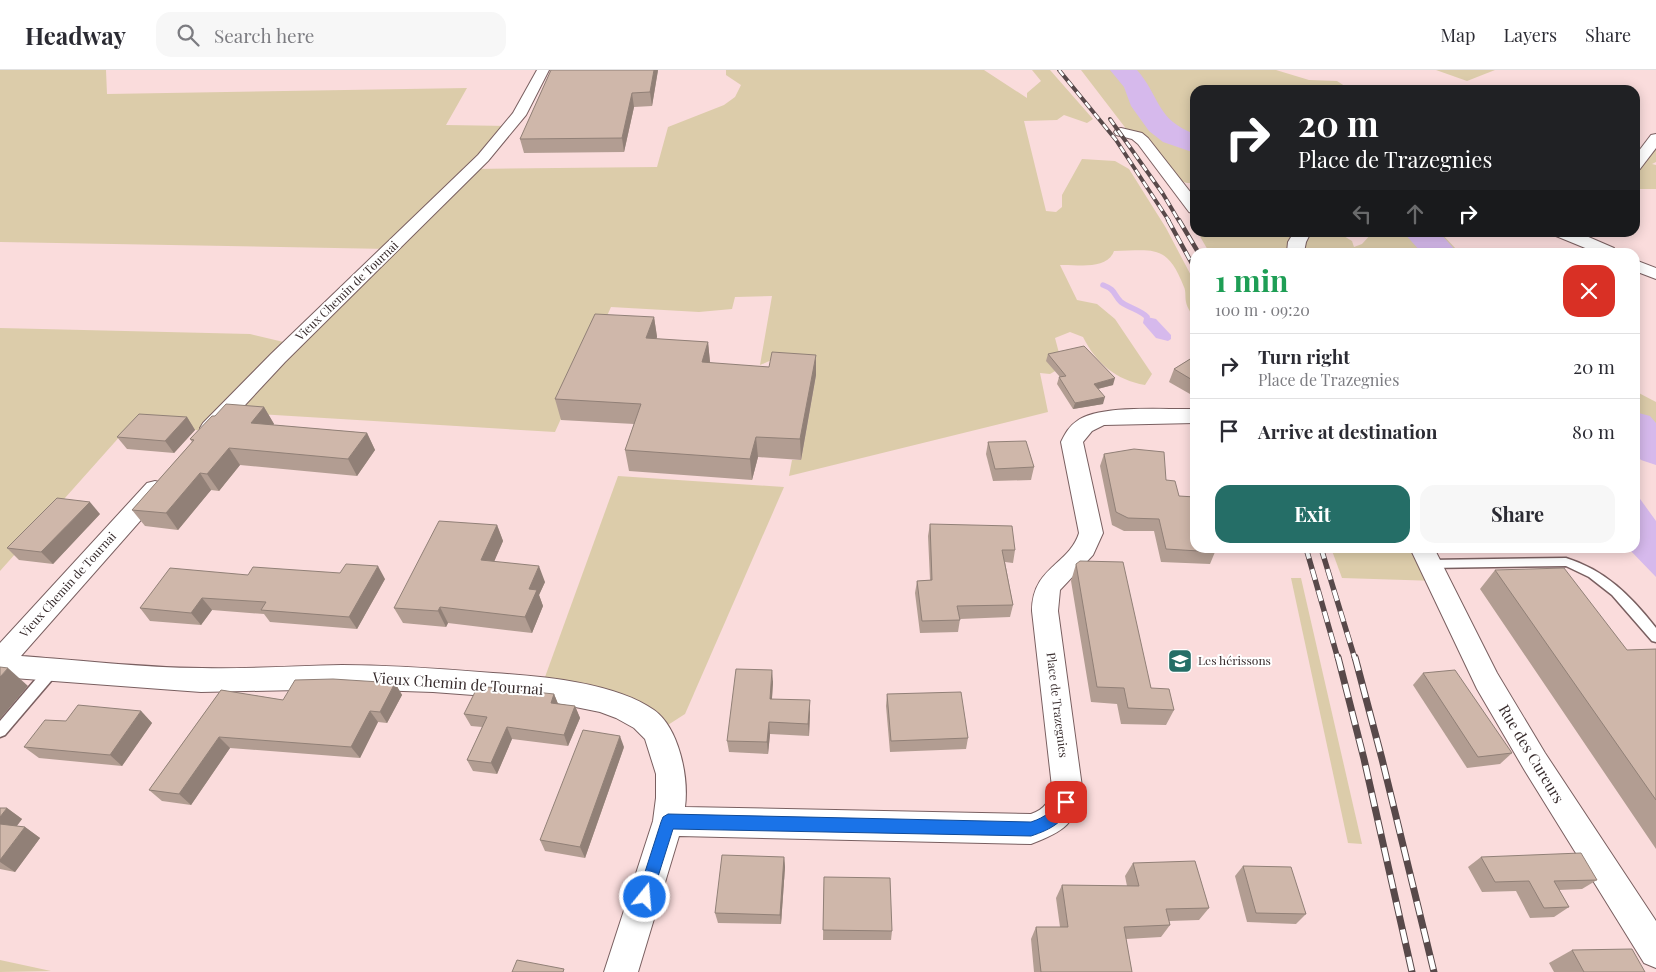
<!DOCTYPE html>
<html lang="en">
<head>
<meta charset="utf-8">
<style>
	:root { --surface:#fff; --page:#f7f7f7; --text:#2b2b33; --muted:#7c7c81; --line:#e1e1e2; --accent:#256e67 }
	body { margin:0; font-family:"Playfair Display",serif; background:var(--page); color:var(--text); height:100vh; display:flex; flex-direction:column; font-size:19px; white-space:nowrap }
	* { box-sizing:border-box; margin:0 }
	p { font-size:16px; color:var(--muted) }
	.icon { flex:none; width:28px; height:28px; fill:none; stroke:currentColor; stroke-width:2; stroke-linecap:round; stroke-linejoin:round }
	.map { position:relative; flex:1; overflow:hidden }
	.details { position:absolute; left:1190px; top:178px; width:450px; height:305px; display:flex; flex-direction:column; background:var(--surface); border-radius:15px; box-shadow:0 2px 12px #0003 }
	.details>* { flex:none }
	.top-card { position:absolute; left:1190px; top:15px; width:450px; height:152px; border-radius:15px; box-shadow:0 2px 12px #0003; background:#202124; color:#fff; overflow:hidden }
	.pin { position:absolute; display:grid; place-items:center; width:42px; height:42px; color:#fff; margin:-21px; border-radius:10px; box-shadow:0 2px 8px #0006 }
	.me { position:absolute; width:55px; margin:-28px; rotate:17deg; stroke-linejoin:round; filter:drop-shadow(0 0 4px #0008) }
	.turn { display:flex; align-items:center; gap:18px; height:105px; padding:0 25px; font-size:22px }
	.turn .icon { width:65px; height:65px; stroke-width:2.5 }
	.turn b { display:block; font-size:35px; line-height:42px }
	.lanes { display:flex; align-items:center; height:48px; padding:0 25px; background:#0003; justify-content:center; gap:25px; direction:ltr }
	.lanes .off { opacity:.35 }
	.round { display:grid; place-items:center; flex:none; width:52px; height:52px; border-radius:15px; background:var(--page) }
	.summary { display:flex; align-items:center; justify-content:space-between; height:85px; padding:0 25px }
	h1 { font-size:30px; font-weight:700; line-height:38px; color:#1e9e55 }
	.button { display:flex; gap:10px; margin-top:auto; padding:10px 25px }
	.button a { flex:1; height:58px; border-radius:15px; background:var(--accent); color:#fff; font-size:20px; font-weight:700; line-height:58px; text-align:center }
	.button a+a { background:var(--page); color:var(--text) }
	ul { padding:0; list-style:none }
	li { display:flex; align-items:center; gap:15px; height:65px; padding:0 25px; border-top:1px solid var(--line) }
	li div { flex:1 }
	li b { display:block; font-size:19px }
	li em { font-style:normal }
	header { display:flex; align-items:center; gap:30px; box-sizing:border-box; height:70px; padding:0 25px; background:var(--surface); border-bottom:1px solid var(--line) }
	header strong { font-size:24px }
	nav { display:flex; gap:28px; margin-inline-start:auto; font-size:18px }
	.search { width:350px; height:45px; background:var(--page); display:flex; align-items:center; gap:12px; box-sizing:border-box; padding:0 18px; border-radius:15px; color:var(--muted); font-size:19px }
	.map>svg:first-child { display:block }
	.green { fill:#dcccaa }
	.water { fill:#d6b9ec }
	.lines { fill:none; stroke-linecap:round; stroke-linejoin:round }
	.stream { stroke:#d6b9ec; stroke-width:5.5 }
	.river { fill:#d6b9ec; fill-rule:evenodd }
	.lane-casing { stroke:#795f60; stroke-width:3 }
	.street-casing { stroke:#795f60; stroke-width:2 }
	.lane { fill:#fff; fill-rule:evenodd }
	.street { fill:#fff; fill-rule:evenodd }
	.rail-far3-casing { stroke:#58494a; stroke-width:4 }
	.rail-far2-casing { stroke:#58494a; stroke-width:4.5 }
	.rail-far1-casing { stroke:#58494a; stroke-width:5.5 }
	.rail-casing { stroke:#58494a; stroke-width:7 }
	.rail-far3 { stroke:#fff; stroke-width:2.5; stroke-dasharray:7; stroke-linecap:butt }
	.rail-far2 { stroke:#fff; stroke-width:3; stroke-dasharray:9; stroke-linecap:butt }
	.rail-far1 { stroke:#fff; stroke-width:4; stroke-dasharray:11; stroke-linecap:butt }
	.rail { stroke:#fff; stroke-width:5; stroke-dasharray:14; stroke-linecap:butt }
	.wall { fill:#b29d92 }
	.shaded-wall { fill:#918077 }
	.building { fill:#cfb7aa; stroke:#918077 }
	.route { fill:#1a73e8; stroke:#114b97 }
	.labels { text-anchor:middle; stroke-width:4; stroke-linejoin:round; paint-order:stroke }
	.street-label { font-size:12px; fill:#362a2b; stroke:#fff }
	.poi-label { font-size:12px; fill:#362a2b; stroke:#fff; text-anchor:start }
	.near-street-label { font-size:15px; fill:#362a2b; stroke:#fff }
</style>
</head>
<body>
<header>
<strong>Headway</strong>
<div class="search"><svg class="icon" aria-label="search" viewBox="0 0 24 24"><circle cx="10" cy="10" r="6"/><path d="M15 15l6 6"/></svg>Search here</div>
<nav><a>Map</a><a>Layers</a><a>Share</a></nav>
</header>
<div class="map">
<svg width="1656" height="902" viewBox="0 0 1656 902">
	<rect width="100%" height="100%" fill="#fadcdc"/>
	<g class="green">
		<path d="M 0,0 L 106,0 L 107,24 L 467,18 L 446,55 L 509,56 L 472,99 L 657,97 L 668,57 L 724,35 L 735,27 L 741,15 L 726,5 L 726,0 L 984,0 L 1027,28 L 1027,23 L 1041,11 L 1032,0 L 1050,0 L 1093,49 L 1087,53 L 1064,45 L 1057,50 L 1024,51 L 1046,141 L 1056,142 L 1062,137 L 1062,125 L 1082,89 L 1115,91 L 1129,99 L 1166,158 L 1195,213 L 1195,249 C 1192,244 1187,238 1186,232 C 1185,227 1186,221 1184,217 C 1167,174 1155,180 1114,181 C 1107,201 1076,194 1060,195 L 1077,230 L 1097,234 L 1115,249 L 1152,304 L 1145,315 C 1116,310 1096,293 1083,267 L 1070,262 L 1055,268 L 1059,283 L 1057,300 L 1050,304 L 1040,303 L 1048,342 L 789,406 L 792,390 L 801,390 L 816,305 L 774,289 L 760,295 L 772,226 L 735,227 L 732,239 L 699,242 L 611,237 L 555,362 L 226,342 L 209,361 L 130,355 L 0,501 L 0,258 L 250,264 L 292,274 L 389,179 L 0,172 Z"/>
		<polygon points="1081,0 1276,0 1309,10 1337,11 1351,20 1195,20 1195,113 1187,113 1171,108 1127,60"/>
		<polygon points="1436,0 1495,0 1467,11"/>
		<polygon points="1656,68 1656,92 1652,94 1656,95 1656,119 1635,119 1635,96"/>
		<polygon points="1198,163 1339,163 1352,171 1354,177 1362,174 1372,163 1441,163 1457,180 1463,182 1209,182"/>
		<polygon points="1635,321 1656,332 1656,380 1640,361 1635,363"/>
		<polygon points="618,406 784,417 685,644 657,662 541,618"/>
		<polygon points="1331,478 1422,478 1437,511 1342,508"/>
		<polygon points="1291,508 1301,508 1362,774 1348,773"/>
		<polygon points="0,890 51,901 0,902"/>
	</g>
	<g class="water">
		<polygon points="1147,247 1156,249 1171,265 1171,269 1168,271 1156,268 1143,253 1144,248"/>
		<polygon points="1635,422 1656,451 1656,507 1628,478 1635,478"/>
	</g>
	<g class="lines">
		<path class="stream" d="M 1103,215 C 1116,220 1113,224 1121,232 C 1129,238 1140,240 1147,247"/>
		<g class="river">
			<path d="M 1110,0 L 1137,0 C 1160,26 1156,50 1195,64 L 1195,83 L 1163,72 L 1149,61 L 1131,36 L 1124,17 Z"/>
			<polygon points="1403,162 1439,162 1457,182 1421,182"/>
			<polygon points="1635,342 1650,346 1656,353 1656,395 1641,390 1635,383"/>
		</g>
		<defs>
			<g id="lane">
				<path d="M 1566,488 C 1605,500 1631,526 1656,558 L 1656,572 L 1652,571 L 1612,525 L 1589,507 L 1566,496 L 1429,498 L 1425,497 L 1423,494 L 1425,491 L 1429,490 Z"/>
				<polygon points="52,595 57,596 58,600 57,604 5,665 0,667 0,651 47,596"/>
			</g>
			<g id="street">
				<polygon points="537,0 549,0 526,45 488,91 285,292 219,363 211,365 203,363 200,358 203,353 271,284 478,85 513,43"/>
				<polygon points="1121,58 1142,63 1148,68 1195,128 1195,144 1189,142 1138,74 1132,69 1116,65 1114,62 1116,59"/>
				<polygon points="1656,64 1656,78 1640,99 1635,101 1635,86 1651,65"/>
				<polygon points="1294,162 1311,162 1306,172 1304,182 1287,182 1288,172"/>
				<polygon points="1554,162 1577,162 1614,178 1617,182 1595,182 1556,166"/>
				<polygon points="1635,190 1656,198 1656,209 1635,201"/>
				<path d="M 1195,339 L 1195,353 L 1104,355 L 1092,361 L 1083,372 L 1103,463 L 1093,485 L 1060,520 L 1058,541 L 1082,717 C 1078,753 1063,762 1031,774 L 679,766 L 638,902 L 604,902 L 653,751 L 656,728 L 656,704 L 645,669 L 634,658 L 616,648 L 600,642 L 541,630 L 433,622 L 344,619 L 201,622 L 0,607 L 0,573 L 147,413 L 155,411 L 163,413 L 166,419 L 163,425 L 21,586 C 81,590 142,598 202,598 C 249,599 295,596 342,595 C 392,595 443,599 493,603 C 540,606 614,612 654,640 C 679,658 689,707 685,737 L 1031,744 C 1045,739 1050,731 1052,717 L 1032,541 C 1032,497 1069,495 1079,463 L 1061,372 C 1065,364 1069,356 1077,351 C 1100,334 1165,340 1195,339 Z"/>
				<polygon points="1410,478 1434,478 1497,603 1545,683 1656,851 1656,898 1644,893 1525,701 1477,619"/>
			</g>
		</defs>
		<use href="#lane" class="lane-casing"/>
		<use href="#street" class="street-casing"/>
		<use href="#lane" class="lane"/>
		<use href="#street" class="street"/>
		<defs>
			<g id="rail-far3">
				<polyline points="1059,0 1116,70 1169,151"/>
				<polyline points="1110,49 1163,124 1179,151"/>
			</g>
			<g id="rail-far2">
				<polyline points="1168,150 1195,199"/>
				<polyline points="1179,150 1198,182"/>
			</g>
			<g id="rail-far1">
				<polyline points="1306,478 1338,589"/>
				<polyline points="1321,478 1355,589"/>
			</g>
			<g id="rail">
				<polyline points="1338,587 1364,689 1412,902"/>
				<polyline points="1355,587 1382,689 1434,902"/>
			</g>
		</defs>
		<use href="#rail-far3" class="rail-far3-casing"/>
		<use href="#rail-far2" class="rail-far2-casing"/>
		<use href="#rail-far1" class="rail-far1-casing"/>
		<use href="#rail" class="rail-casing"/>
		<use href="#rail-far3" class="rail-far3"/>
		<use href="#rail-far2" class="rail-far2"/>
		<use href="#rail-far1" class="rail-far1"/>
		<use href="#rail" class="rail"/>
	</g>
	<g class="wall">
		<polygon points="551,0 658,0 652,36 634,37 624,82 524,83 520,69"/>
		<polygon points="654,247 657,267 656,269 708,272 710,293 769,297 816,285 816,305 801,390 758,387 752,410 629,401 625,380 634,354 561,350 555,329"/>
		<polygon points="1048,284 1113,315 1098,319 1103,334 1073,339 1057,314 1059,307 1060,307 1046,291"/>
		<polygon points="1195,286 1195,320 1190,324 1169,312 1174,299"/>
		<polygon points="264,337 274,354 273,355 367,363 375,380 357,406 240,395 219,421 211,420 178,460 145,456 132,440 192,372 190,369 215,346"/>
		<polygon points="187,347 195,360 174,383 127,379 117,367"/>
		<polygon points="988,372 1034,397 1031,410 993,411 986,384"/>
		<polygon points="1104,384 1166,410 1179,426 1215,482 1210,494 1161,492 1154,461 1124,461 1112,455 1100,396"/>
		<polygon points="100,444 53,494 19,490 7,478"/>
		<polygon points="930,454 1015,480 1013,493 1005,492 1013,535 1010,547 960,549 958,562 920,563 915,523 917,511 930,510 928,466"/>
		<polygon points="497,455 503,471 494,491 545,512 539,525 543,536 532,563 448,553 446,557 403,553 394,538"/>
		<polygon points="1076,494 1151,618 1174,640 1166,655 1121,654 1117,634 1091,632 1071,511"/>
		<polygon points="1495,500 1627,580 1656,579 1656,779 1480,519"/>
		<polygon points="248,505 385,509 357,559 270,552 264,544 212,540 201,555 150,551 140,538"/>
		<polygon points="1423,603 1512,683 1500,694 1467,698 1413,615"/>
		<polygon points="773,612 772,629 810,642 809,666 770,664 768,684 729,682 727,671"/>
		<polygon points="395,613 402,625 387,653 378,652 360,688 230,678 191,735 162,731 149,720 221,620 283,630"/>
		<polygon points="554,624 558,634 575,636 580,648 568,676 512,669 497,704 473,701 467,690 482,657 471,656 464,644"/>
		<polygon points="887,624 968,668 966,679 890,682 886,636"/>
		<polygon points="141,641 152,653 122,696 39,688 24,677 66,651"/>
		<polygon points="624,677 585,788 545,781 540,770"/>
		<polygon points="0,738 7,738 22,749 17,756 25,757 40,768 15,802 0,799"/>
		<polygon points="784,787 785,797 781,854 718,853 715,843"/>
		<polygon points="1481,787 1597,810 1582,819 1559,820 1569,837 1554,847 1530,848 1516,821 1482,822 1468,797"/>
		<polygon points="1133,793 1209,838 1199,850 1169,851 1170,855 1161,867 1126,869 1132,902 1034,902 1031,869 1036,857 1060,857 1056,828 1062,815 1127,816 1125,806"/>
		<polygon points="1243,796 1306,844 1296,854 1247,852 1235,806"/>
		<polygon points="824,807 892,861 891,870 823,870"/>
		<polygon points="1572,880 1645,902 1554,902 1549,893"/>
	</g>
	<g class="shaded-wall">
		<polygon points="654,0 658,0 652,36 650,22"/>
		<polygon points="632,23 634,37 624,82 622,68"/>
		<polygon points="654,247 657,267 649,289 646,268"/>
		<polygon points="708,272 710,292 705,313 702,292"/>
		<polygon points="816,285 816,305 801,390 800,369"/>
		<polygon points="1115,308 1113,315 1093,320 1094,314"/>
		<polygon points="1194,311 1195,311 1195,320 1190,324"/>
		<polygon points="1105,327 1103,334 1073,339 1075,333"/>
		<polygon points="264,337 274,354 261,369 251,353"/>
		<polygon points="187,347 195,360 174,383 165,371"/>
		<polygon points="367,363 375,380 357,406 348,389"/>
		<polygon points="756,367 758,387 752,410 750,389"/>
		<polygon points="229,378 240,395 219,421 207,404"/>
		<polygon points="200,403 211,420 178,460 166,443"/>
		<polygon points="90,432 100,444 53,494 41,482"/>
		<polygon points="497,455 503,471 488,506 481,490"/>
		<polygon points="378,496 385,509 357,559 349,547"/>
		<polygon points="539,496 545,512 539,525 543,536 532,563 525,547 529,519"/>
		<polygon points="202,528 212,540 201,555 191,543"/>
		<polygon points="440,537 448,553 446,557 438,541"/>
		<polygon points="8,598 28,616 0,649 0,607"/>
		<polygon points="772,600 773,612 771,641 770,629"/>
		<polygon points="395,613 402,625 387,653 380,642"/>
		<polygon points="554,624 559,636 551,633"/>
		<polygon points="810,630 810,642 809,666 808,654"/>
		<polygon points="575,636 580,648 568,676 564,665"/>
		<polygon points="141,641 152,653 122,696 110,685"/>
		<polygon points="370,641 378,652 360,688 351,677"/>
		<polygon points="769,652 770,664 768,684 767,672"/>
		<polygon points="507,657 512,669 497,704 491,693"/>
		<polygon points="620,666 624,677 585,788 580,777"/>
		<polygon points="219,667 230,678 191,735 179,724"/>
		<polygon points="7,738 22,749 11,763 0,756 0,747"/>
		<polygon points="25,757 40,768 15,802 0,792 0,790"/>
		<polygon points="784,787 785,797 781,854 780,845"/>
	</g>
	<g class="building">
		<polygon points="551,0 654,0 650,22 632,23 622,68 520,69"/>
		<polygon points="595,244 654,247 646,268 708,272 702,292 769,297 772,282 816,285 800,369 756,367 750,389 625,380 641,334 555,329"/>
		<polygon points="1084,276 1115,308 1094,314 1105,327 1075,333 1059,307 1066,306 1048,284"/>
		<polygon points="1195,286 1195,311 1194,311 1174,299"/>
		<polygon points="226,334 264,337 251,353 367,363 348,389 229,378 207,404 200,403 166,443 132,440 194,370 190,369 212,346 215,346"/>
		<polygon points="139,344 187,347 165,371 117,367"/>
		<polygon points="1026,371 1034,397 995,399 988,372"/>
		<polygon points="1134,379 1164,382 1166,410 1175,411 1179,426 1195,427 1195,478 1214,478 1215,482 1166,479 1159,449 1128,448 1116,442 1104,384"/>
		<polygon points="57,428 90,432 41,482 7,478"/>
		<polygon points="439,451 497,455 481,490 539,496 529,519 537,520 525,547 440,537 438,541 394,538"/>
		<polygon points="930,454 1012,456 1015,480 1002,480 1013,535 957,536 960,550 922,551 917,511 932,510"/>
		<polygon points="1080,491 1123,492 1151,618 1169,619 1174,640 1128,638 1124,618 1097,617 1076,494"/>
		<polygon points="346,494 378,496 349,547 261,540 266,532 202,528 191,543 140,538 170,498 248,505 253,497 340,503"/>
		<polygon points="1564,498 1627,580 1656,579 1656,730 1495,500"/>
		<polygon points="0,597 8,598 0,607"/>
		<polygon points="736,599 772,600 770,629 810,630 808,654 769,652 767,672 727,671"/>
		<polygon points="1455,600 1512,683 1478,687 1423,603"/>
		<polygon points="333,609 395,613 380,642 370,641 351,677 219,667 179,724 149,720 221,620 283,630 295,610"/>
		<polygon points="478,616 554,624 551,633 575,636 564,665 507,657 491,693 467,690 487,647 464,644"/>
		<polygon points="961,622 968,668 891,671 887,624"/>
		<polygon points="78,635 141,641 110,685 24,677 45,650 66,651"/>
		<polygon points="583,660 620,666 580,777 540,770"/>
		<polygon points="0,738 7,738 0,747"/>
		<polygon points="0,754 25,757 0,790"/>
		<polygon points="1581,783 1597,810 1554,811 1569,837 1544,838 1529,811 1495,812 1481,787"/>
		<polygon points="722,785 784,787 780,845 715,843"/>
		<polygon points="1195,791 1209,838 1166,839 1170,855 1124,857 1132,902 1041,902 1036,857 1068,857 1062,815 1139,816 1133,793"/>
		<polygon points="1243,796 1291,797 1306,844 1256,843"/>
		<polygon points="824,807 890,808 892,861 823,860"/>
		<polygon points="1632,879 1645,902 1584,902 1572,880"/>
		<polygon points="517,890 564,899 563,902 512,902"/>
	</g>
	<path class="route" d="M 1066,725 L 1071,727 L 1073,732 C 1064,752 1052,759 1031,766 L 673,759 L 650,832 L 645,835 L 639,832 L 637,827 L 661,752 L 663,747 L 668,744 L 1031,752 C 1046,747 1053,741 1060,727 Z"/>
	<defs>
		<symbol id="school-square" viewBox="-11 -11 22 22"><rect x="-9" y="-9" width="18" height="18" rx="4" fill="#256e67" stroke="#fff"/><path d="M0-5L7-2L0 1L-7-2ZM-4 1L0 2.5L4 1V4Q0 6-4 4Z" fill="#fff"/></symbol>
	</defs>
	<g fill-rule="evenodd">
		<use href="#school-square" x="1166" y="577" width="28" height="28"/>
	</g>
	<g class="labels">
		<g class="street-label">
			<text transform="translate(347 221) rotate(-44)" y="4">Vieux Chemin de Tournai</text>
			<text transform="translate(68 515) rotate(-48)" y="4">Vieux Chemin de Tournai</text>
			<text transform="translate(1057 635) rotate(83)" y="4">Place de Trazegnies</text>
		</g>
		<g class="poi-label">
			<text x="1198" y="595">Les hérissons</text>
		</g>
		<g class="near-street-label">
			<text transform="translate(458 614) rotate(4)" y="5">Vieux Chemin de Tournai</text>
			<text transform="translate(1531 684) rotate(59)" y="5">Rue des Cureurs</text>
		</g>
	</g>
</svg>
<div class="pin" style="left:1066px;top:732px;background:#d93025"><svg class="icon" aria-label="arrive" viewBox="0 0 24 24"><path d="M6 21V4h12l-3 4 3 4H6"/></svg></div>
<svg class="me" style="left:645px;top:827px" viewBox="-20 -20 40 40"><circle r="17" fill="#1a73e8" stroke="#fff" stroke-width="3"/><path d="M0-11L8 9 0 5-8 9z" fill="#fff"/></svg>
<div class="top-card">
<div class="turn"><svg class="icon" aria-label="right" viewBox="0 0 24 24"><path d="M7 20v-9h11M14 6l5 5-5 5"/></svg><div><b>20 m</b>Place de Trazegnies</div></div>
<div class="lanes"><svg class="icon off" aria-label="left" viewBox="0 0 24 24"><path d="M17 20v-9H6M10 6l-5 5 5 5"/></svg><svg class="icon off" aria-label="ahead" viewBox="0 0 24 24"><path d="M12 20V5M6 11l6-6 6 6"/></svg><svg class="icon" aria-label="right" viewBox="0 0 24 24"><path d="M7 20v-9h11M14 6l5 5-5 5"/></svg></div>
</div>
<section class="details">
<div class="summary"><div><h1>1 min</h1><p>100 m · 09:20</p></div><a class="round" style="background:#d93025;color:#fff"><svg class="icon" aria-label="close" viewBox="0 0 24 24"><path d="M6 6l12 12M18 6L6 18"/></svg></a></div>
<ul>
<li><svg class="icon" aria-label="right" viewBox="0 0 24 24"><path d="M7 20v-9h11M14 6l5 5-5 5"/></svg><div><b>Turn right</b><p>Place de Trazegnies</p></div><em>20 m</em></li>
<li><svg class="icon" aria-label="arrive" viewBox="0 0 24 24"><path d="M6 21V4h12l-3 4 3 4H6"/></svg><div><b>Arrive at destination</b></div><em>80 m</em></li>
</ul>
<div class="button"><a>Exit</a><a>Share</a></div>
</section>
</div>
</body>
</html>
